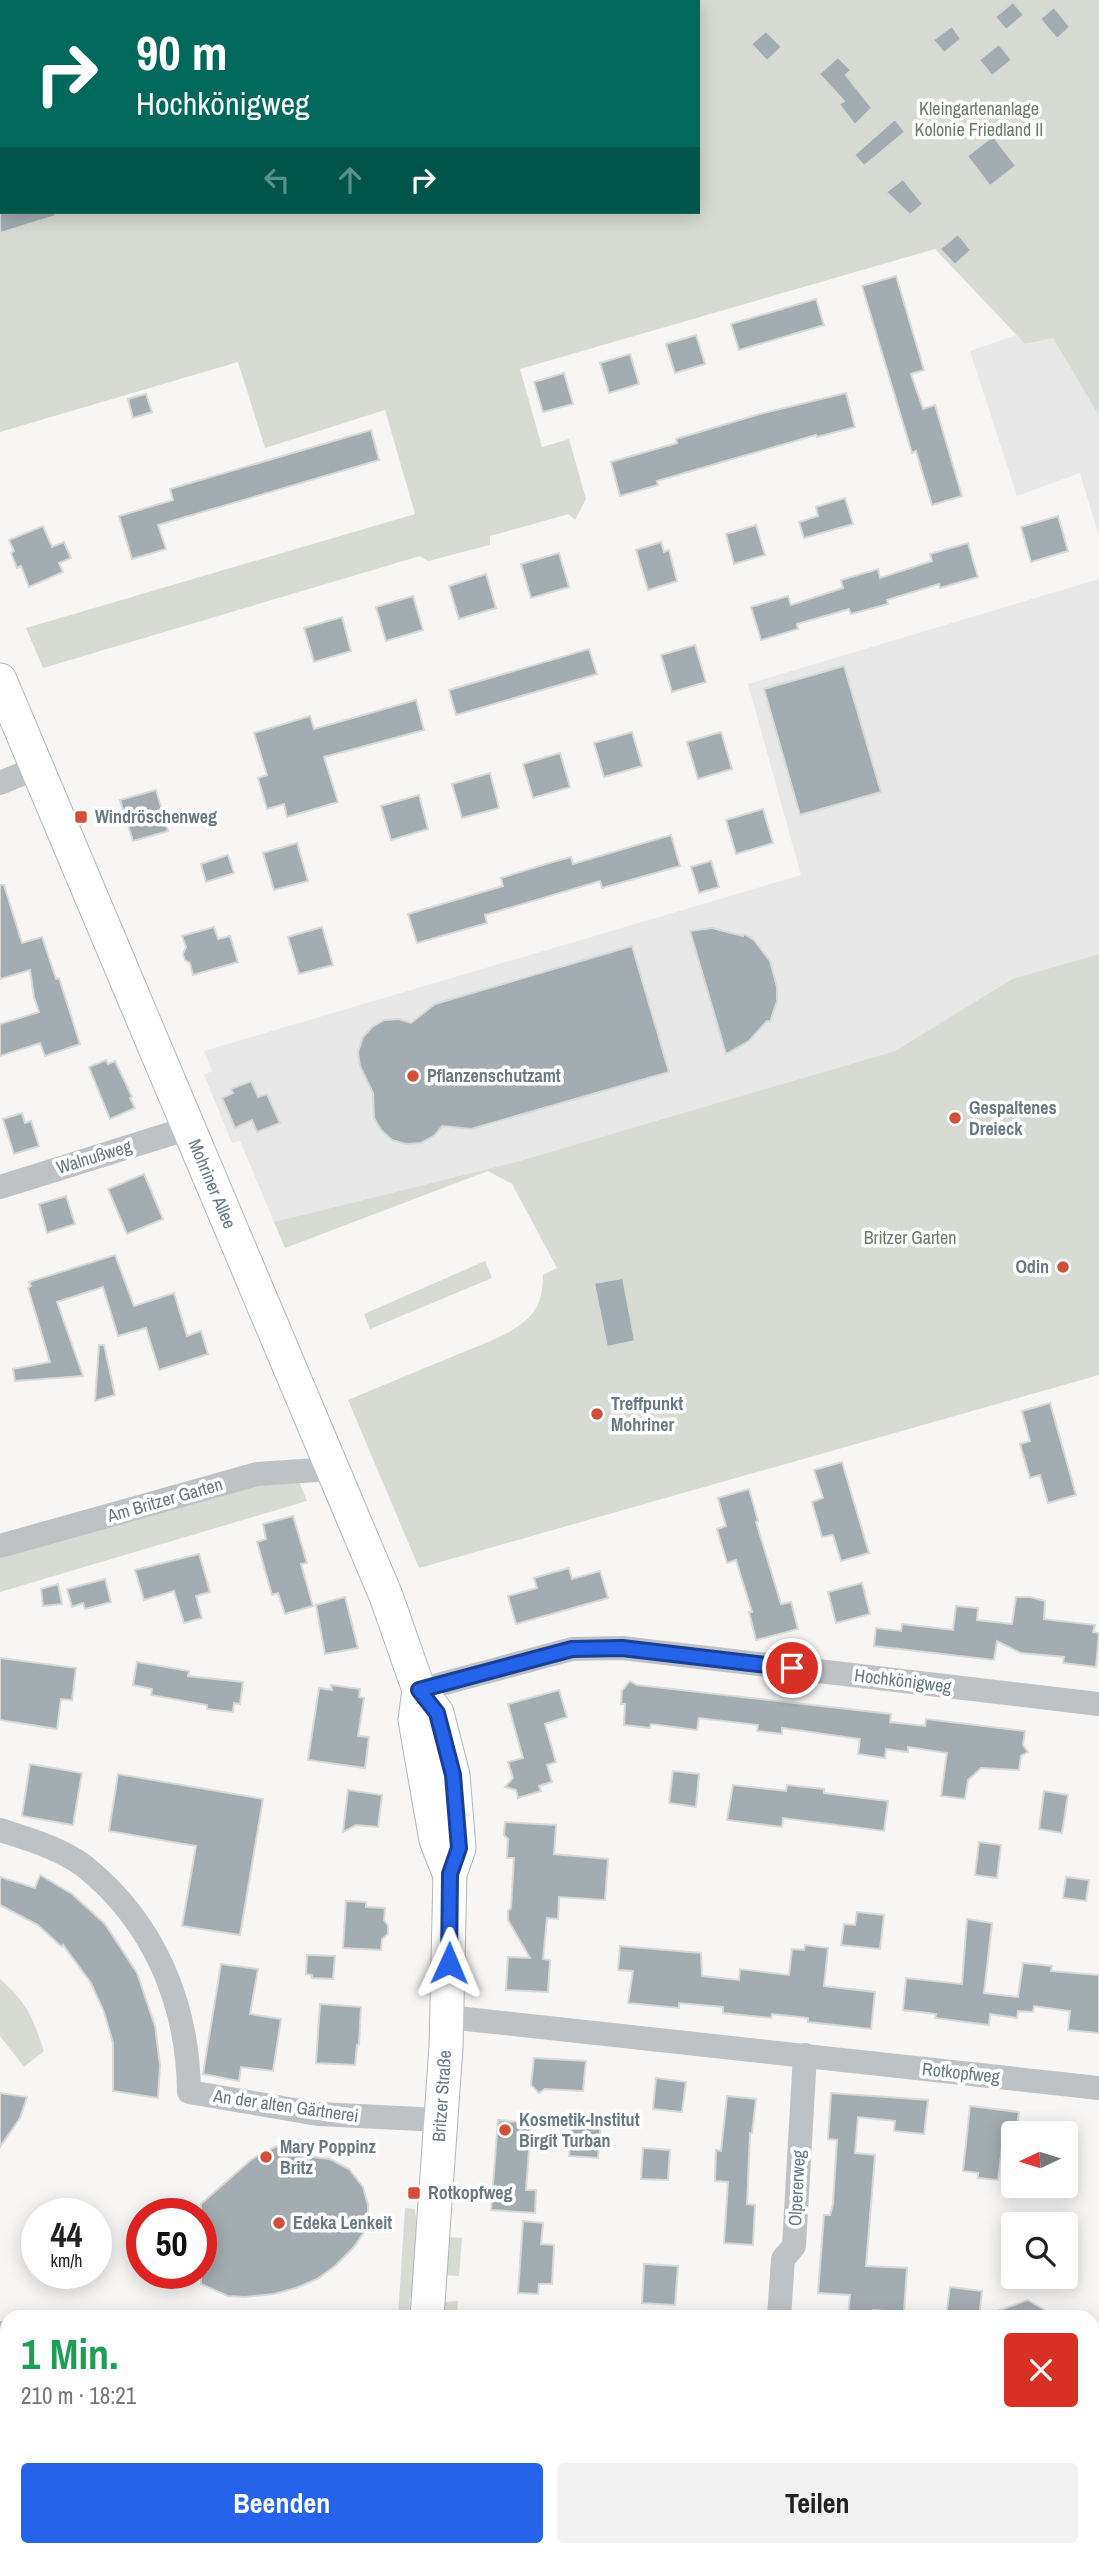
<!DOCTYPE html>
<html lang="de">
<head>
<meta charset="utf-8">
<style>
	:root { --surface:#fff; --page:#f2f2f2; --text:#222; --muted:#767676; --accent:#2563eb }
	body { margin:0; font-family:"Archivo Narrow",sans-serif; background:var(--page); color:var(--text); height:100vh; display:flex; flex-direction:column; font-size:26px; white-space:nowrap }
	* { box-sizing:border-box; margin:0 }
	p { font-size:23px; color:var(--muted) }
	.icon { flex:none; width:38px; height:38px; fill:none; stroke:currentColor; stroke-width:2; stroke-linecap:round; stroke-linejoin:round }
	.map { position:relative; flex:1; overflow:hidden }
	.panel { position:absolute; left:0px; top:2310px; width:1099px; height:247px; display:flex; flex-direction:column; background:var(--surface); border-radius:21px 21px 0 0; box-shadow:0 4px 18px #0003 }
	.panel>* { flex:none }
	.top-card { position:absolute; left:0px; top:0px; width:700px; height:214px; box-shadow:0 4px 18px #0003; background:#00695c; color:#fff; overflow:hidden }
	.needle { width:46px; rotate:266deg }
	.controls { position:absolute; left:1001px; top:2121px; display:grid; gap:14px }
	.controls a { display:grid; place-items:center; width:77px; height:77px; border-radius:7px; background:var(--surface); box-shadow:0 4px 18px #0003; font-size:35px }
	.speed { position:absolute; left:21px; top:2198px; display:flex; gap:14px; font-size:35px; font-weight:700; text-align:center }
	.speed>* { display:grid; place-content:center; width:91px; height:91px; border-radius:50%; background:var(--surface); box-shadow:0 4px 18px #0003; line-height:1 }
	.speed small { font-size:18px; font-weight:400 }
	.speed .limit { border:10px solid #d22; background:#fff; color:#111 }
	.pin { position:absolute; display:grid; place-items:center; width:60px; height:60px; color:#fff; margin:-30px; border:4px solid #fff; border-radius:50%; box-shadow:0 2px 7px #0007 }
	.me { position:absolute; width:77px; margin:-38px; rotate:1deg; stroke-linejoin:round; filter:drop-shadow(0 0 5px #0008) }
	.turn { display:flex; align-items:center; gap:24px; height:147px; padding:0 21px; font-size:32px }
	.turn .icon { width:91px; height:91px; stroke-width:2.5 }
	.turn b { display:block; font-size:49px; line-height:60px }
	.lanes { display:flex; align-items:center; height:66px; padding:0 21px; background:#0003; justify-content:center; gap:35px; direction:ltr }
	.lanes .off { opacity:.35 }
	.round { display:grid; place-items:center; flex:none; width:74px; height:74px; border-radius:7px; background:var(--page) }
	.summary { display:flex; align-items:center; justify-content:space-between; height:119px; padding:0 21px }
	h1 { font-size:42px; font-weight:800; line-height:52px; color:#1e9e55 }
	.primary-button { display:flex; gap:14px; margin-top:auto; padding:14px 21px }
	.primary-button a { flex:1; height:80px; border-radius:7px; background:var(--accent); color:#fff; font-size:28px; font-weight:800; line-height:80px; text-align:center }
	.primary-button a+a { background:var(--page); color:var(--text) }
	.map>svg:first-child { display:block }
	.built { fill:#e7e8e7 }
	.green { fill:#d7dbd3; fill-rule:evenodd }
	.building { fill:#a3acb0; stroke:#d8d8d6; stroke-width:2 }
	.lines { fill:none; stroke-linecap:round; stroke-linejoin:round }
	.secondary-casing { stroke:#b0b6ba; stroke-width:35 }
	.minor { stroke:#bec2c5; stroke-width:24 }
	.secondary { stroke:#fff; stroke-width:33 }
	.route-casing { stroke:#184099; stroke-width:18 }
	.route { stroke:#2563eb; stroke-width:12 }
	.poi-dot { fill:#d34f37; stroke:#fff; stroke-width:2.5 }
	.labels { text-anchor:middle; stroke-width:7; stroke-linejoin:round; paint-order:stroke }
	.park-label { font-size:18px; fill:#6c7a67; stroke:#fff }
	.poi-label { font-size:18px; font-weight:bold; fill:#687982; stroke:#fff; text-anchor:start }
	.street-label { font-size:18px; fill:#687982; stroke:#fff }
</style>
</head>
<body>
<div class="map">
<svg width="1099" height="2556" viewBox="0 0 1099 2556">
	<rect width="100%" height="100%" fill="#f7f6f4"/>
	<g class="built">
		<polygon points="1017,335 1025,344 1053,338 1099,416 1099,537 1080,473 1017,496 970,351"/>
		<polygon points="1099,579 1099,954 1012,979 895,1051 516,1162 274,1222 240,1141 232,1143 204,1075 212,1071 204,1051 801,875 748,684"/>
	</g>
	<g class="green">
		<path d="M 0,0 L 1099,0 L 1099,416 L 1053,338 L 1025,344 L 935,249 L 520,369 L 542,447 L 569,439 L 586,499 L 575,520 L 569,514 L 490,536 L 490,545 L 428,561 L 420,556 L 43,668 L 26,628 L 415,514 L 385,410 L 265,448 L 238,362 L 0,432 ZM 2,2 L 698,2 L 698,212 L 2,212 Z"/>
		<path d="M 1099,954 L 1099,1375 L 419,1568 L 348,1400 C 384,1385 419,1370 454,1356 C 477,1346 515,1334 531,1315 C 541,1304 543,1289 543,1275 L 557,1268 L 512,1184 L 488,1171 L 285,1248 L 274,1222 L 516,1162 L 895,1051 L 1012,979 Z"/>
		<polygon points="485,1261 492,1278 370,1329 364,1314"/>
		<polygon points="295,1472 307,1501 0,1592 0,1558"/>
		<path d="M 0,1979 C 28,2004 32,2016 44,2051 L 24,2067 L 0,2036 Z"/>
		<polygon points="405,2208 415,2209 420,2252 418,2298 410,2298 409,2317 398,2317"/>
		<polygon points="449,2237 462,2238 459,2276 443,2275"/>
		<polygon points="458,2301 457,2317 438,2317 440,2302"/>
		<polygon points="0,2460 7,2461 7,2550 364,2550 363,2556 0,2556"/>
		<polygon points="455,2550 792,2550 849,2556 454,2556"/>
	</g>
	<g class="building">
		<polygon points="1013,2 1024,15 1006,30 995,17"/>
		<polygon points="1054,7 1070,27 1057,39 1040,19"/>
		<polygon points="952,26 961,39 944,53 933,40"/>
		<polygon points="766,31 782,47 767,61 751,44"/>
		<polygon points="999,44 1012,60 992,76 979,60"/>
		<polygon points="838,57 851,70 846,75 872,108 855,125 839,104 844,101 819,74"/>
		<polygon points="895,119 905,132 864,166 854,155"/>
		<polygon points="993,136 1016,166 990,186 967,156"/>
		<polygon points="903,179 923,204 910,215 886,192"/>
		<polygon points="0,212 55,212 55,216 0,233"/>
		<polygon points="958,234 971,250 955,265 940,249"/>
		<polygon points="896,276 924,370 911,374 923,409 935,405 962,496 932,505 916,451 912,453 862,286"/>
		<polygon points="816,299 824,325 739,350 731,324"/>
		<polygon points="696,335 705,364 675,373 666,344"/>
		<polygon points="630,354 639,384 609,393 600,363"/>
		<polygon points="564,373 573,404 543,412 534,382"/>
		<polygon points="846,393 855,427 817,437 816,435 722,462 657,481 658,485 620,496 611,462 677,443 676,439 760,414"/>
		<polygon points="146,394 152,412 133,418 128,399"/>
		<polygon points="371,430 379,460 158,525 166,549 132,559 119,516 173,500 170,489"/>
		<polygon points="845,498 853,524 804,538 799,522 818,516 816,507"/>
		<polygon points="1058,516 1068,551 1031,562 1021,527"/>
		<polygon points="756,525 765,555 734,564 726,534"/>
		<polygon points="43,526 52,547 64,542 71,558 59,563 63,572 29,587 21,566 17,568 11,553 14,551 9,540"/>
		<polygon points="661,542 664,552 669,550 677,581 648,590 636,550"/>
		<polygon points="968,543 978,577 940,588 939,584 887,600 888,604 851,614 849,609 797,624 798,629 761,640 751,607 788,596 791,605 843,588 841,580 878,569 880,578 932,561 930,554"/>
		<polygon points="559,553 569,587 531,598 521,564"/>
		<polygon points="486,574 496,608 459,619 449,586"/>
		<polygon points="413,596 423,630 386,641 376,607"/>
		<polygon points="342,617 351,651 314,662 304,628"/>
		<polygon points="695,645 706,682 672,692 661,655"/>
		<polygon points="589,649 597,674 456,715 449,690"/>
		<polygon points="844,666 881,792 800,815 764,689"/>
		<polygon points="416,700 424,730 324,757 338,802 287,817 284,804 267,809 258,778 267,775 254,733 310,716 314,729"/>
		<polygon points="632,732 642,766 604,777 594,743"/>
		<polygon points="721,732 732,769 698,779 687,742"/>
		<polygon points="560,753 570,787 533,798 523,764"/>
		<polygon points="490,773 499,808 462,818 452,784"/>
		<polygon points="156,790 168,831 133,841 120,800"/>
		<polygon points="419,795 428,829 391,840 381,806"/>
		<polygon points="763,809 773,843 736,854 726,820"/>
		<polygon points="671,835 680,866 602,888 600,881 485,915 487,923 417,943 408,914 503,886 501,878 546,864 571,857 573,864"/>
		<polygon points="297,843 308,881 274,890 263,853"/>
		<polygon points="228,855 234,873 206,882 201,864"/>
		<polygon points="711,861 719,887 699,893 691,867"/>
		<polygon points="0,885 4,885 22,943 42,937 56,979 59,978 80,1044 45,1056 40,1043 0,1056 0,1024 39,1012 34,997 30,970 0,979"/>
		<polygon points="214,927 218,939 230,936 238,962 193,975 190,963 185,960 183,954 186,947 182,936"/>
		<polygon points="322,927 333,965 299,974 288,937"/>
		<polygon points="712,928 743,936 744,934 754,940 770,961 777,987 777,1001 770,1022 767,1021 749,1041 726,1054 690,931"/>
		<polygon points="632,946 669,1072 471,1129 442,1126 434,1136 421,1143 406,1144 392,1140 381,1130 374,1118 373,1093 360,1066 358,1052 363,1037 372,1027 384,1020 399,1019 411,1023 435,1004"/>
		<polygon points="106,1060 108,1064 115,1061 132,1097 130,1098 135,1108 110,1119 89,1067"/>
		<polygon points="251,1081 258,1097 267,1094 280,1123 257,1132 252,1120 235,1128 222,1098 233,1093 231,1089"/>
		<polygon points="22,1113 25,1123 31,1121 39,1146 14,1154 3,1119"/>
		<polygon points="144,1174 163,1219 127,1234 108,1189"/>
		<polygon points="66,1196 75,1224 47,1233 39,1204"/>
		<polygon points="115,1255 134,1306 174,1293 187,1336 201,1331 208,1354 159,1370 146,1328 118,1336 103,1287 57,1302 83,1376 15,1381 13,1369 50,1362 28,1288 31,1286 29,1282"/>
		<polygon points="623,1278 635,1341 607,1347 594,1283"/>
		<polygon points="99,1345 104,1345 115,1395 95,1401"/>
		<polygon points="1050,1403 1076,1495 1048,1503 1040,1475 1030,1478 1020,1444 1030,1441 1022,1411"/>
		<polygon points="842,1462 869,1553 841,1561 833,1535 822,1537 812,1502 823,1498 814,1470"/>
		<polygon points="749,1489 758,1521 756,1522 781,1604 791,1602 798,1629 756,1640 749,1612 752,1612 736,1560 727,1563 717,1529 726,1526 718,1498"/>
		<polygon points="293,1516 307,1563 301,1564 313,1606 285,1614 278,1593 272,1595 257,1542 266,1539 263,1524"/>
		<polygon points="199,1554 210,1592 196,1596 202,1618 184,1623 174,1591 144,1600 135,1570"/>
		<polygon points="569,1568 572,1579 600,1571 608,1598 516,1624 508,1596 537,1588 534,1578"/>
		<polygon points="105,1579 111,1602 85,1609 83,1603 72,1607 67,1589"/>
		<polygon points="862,1583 870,1614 836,1623 828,1592"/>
		<polygon points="58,1584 62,1604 43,1606 41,1589"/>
		<polygon points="345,1597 358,1648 325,1654 316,1605"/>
		<polygon points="1016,1597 1030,1597 1045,1601 1044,1619 1095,1625 1093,1632 1099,1633 1096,1667 1063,1663 1064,1657 1021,1653 997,1641 994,1660 874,1646 876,1628 901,1631 902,1624 953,1630 956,1606 978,1608 977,1620 1012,1624"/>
		<polygon points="0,1658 76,1668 72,1700 61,1699 57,1729 0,1720"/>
		<polygon points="137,1662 189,1671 188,1676 243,1682 240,1704 234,1703 233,1712 207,1709 207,1705 151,1695 152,1689 133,1685"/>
		<polygon points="630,1681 637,1685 891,1714 890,1722 925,1726 926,1719 1025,1731 1023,1745 1028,1752 1021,1756 1019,1770 981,1768 968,1780 965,1799 941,1796 947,1753 908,1747 908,1752 886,1749 885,1758 858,1754 860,1739 782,1728 782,1734 757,1731 758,1725 699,1718 697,1730 651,1724 650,1728 624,1725 625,1704 621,1704 622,1691"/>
		<polygon points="331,1685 360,1689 359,1697 364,1698 358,1736 369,1737 365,1768 308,1760 319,1688 332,1690"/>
		<polygon points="559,1690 567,1717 545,1724 556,1762 547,1765 552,1782 539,1786 541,1791 518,1798 516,1790 505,1787 513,1778 508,1762 523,1758 508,1704"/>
		<polygon points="30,1764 82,1773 73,1825 22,1816"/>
		<polygon points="673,1771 699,1774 696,1807 669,1803"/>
		<polygon points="118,1774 263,1799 240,1935 182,1926 196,1846 109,1831"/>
		<polygon points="733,1785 786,1791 787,1785 824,1789 824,1793 888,1801 884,1831 783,1818 782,1827 727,1820"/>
		<polygon points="348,1790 382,1795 378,1827 356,1825 343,1832"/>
		<polygon points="1044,1791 1068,1795 1062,1833 1039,1829"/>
		<polygon points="505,1822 556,1825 554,1854 608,1859 605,1900 559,1897 558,1919 547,1918 543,1959 550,1960 548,1992 506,1990 508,1957 530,1958 508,1920 508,1911 511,1908 514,1858 507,1858 508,1839 504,1835"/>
		<polygon points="979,1842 1001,1845 997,1878 975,1875"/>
		<polygon points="40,1875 72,1894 105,1924 137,1973 155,2026 160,2065 158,2098 113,2091 113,2043 104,2012 91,1983 63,1945 62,1947 38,1925 0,1905 0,1877 35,1888"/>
		<polygon points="1066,1877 1089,1880 1086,1901 1063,1898"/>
		<polygon points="346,1901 366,1902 366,1907 385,1908 384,1920 388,1926 388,1934 382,1939 381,1950 343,1948"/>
		<polygon points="857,1912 884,1915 880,1949 841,1945 844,1924 855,1925"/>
		<polygon points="967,1919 992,1923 984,1993 1018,1997 1023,1963 1052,1966 1051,1971 1099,1975 1099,2033 1068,2030 1070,2011 1034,2006 1033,2012 1018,2011 1017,2018 990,2014 989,2025 935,2018 936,2014 903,2010 906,1978 962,1984"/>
		<polygon points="805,1945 828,1948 824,1986 875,1992 871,2029 808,2022 808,2018 772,2014 771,2018 723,2013 723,2007 679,2003 679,2008 628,2003 633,1971 618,1970 620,1946 701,1953 702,1976 739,1980 740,1969 789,1975 792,1949 804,1950"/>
		<polygon points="307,1955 335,1956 333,1979 312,1978 312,1975 306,1974"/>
		<polygon points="221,1964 258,1969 250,2014 281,2019 273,2071 241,2067 239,2081 203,2074"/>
		<polygon points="320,2004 361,2007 359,2044 357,2045 355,2065 316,2063"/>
		<polygon points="534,2058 586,2061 583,2091 545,2089 539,2093 531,2085"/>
		<polygon points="656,2078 686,2082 682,2112 653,2109"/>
		<polygon points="0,2093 27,2097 20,2118 0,2147"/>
		<polygon points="831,2093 928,2100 924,2134 894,2131 895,2121 858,2117 855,2153 875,2155 866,2266 907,2268 904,2312 873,2310 872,2317 848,2317 850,2295 818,2293 824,2215 830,2215 833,2204 837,2140 828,2139"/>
		<polygon points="727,2096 756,2099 752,2133 750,2133 747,2204 755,2205 753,2245 724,2243 728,2182 715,2181 716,2150 721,2151"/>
		<polygon points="970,2106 1019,2112 1016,2133 1013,2133 1013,2140 1003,2139 998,2180 978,2178 978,2173 963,2171"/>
		<polygon points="562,2117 601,2120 598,2158 569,2156 571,2127"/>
		<polygon points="498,2120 531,2123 526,2190 536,2190 535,2213 491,2210"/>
		<polygon points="302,2140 314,2157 330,2159 349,2169 363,2187 368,2205 368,2217 364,2232 354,2247 335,2266 317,2279 296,2288 274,2294 245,2297 228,2296 201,2284 201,2204 252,2159 275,2147"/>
		<polygon points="643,2148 670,2150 668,2180 641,2179"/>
		<polygon points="523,2221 543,2223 541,2244 554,2245 552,2284 539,2284 538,2294 518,2293"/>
		<polygon points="644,2264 678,2266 675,2305 642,2303"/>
		<polygon points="950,2287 982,2291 979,2317 946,2317"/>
		<polygon points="1028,2300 1056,2317 987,2317 986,2315"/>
	</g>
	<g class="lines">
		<defs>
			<g id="secondary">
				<polyline points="0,680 386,1596 419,1690 437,1713 453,1775 459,1848 450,1874 446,2047 427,2317"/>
				<polyline points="419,1690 415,1720 436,1840 449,1873"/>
				<polyline points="411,2556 412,2550"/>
			</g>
		</defs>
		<use href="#secondary" class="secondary-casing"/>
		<g class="minor">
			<polyline points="0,783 37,768"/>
			<polyline points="0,1187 189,1128"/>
			<polyline points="0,1546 257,1474 317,1470 331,1465"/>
			<polyline points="419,1690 572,1649 622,1648 1099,1704"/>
			<path d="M 0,1830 C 28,1839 60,1848 84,1866 C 154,1922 188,2003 189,2092 L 318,2114 L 440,2120"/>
			<polyline points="448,2017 1099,2088"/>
			<polyline points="779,2317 783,2259 794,2246 805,2055"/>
			<polyline points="0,2333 7,2333"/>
			<polyline points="1092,2412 1099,2413"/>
		</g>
		<use href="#secondary" class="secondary"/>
	</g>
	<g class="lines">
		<defs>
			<polyline id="route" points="449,1963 450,1874 459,1848 453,1775 437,1713 419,1690 572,1649 622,1648 792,1668"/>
		</defs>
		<use href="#route" class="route-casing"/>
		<use href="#route" class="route"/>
	</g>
	<g class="poi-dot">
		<rect x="74" y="810" width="14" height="14" rx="3.5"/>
		<circle cx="413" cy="1076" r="7"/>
		<circle cx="955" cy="1118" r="7"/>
		<circle cx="1063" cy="1267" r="7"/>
		<circle cx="597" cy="1414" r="7"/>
		<circle cx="505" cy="2130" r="7"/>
		<circle cx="266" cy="2157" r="7"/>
		<rect x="407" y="2186" width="14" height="14" rx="3.5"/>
		<circle cx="279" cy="2223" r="7"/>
	</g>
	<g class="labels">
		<g class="park-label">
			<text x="979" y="115">Kleingartenanlage<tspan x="979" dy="21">Kolonie Friedland II</tspan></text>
			<text x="910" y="1244">Britzer Garten</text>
		</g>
		<g class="poi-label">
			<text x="95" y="823">Windröschenweg</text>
			<text x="427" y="1082">Pflanzenschutzamt</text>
			<text x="969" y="1114">Gespaltenes<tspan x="969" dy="21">Dreieck</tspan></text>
			<text x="1049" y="1273" text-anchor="end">Odin</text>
			<text x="611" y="1410">Treffpunkt<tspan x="611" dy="21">Mohriner</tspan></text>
			<text x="519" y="2126">Kosmetik-Institut<tspan x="519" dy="21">Birgit Turban</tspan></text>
			<text x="280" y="2153">Mary Poppinz<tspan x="280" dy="21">Britz</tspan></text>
			<text x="428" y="2199">Rotkopfweg</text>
			<text x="293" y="2229">Edeka Lenkeit</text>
		</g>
		<g class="street-label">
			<text transform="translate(94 1157) rotate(-17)" y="6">Walnußweg</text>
			<text transform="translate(212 1184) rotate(67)" y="6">Mohriner Allee</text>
			<text transform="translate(165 1500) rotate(-16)" y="6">Am Britzer Garten</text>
			<text transform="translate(903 1681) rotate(7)" y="6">Hochkönigweg</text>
			<text transform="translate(961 2073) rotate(6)" y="6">Rotkopfweg</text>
			<text transform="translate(442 2096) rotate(-86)" y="6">Britzer Straße</text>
			<text transform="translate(286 2106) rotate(8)" y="6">An der alten Gärtnerei</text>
			<text transform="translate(797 2188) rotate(-87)" y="6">Olpererweg</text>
		</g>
	</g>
</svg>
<div class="controls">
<a><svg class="needle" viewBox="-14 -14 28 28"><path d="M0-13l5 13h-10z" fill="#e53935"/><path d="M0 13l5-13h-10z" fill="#767676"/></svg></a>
<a><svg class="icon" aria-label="search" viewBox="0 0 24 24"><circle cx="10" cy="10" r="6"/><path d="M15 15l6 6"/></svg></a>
</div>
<div class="speed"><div>44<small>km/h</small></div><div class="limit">50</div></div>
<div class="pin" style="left:792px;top:1668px;background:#d93025"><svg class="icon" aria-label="arrive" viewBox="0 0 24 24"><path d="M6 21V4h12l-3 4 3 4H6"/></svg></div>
<svg class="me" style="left:449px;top:1963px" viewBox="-20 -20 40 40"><path d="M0-17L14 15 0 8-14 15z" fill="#2563eb" stroke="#fff" stroke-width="4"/></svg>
<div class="top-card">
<div class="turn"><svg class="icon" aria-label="right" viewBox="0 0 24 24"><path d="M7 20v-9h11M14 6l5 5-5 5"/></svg><div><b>90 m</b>Hochkönigweg</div></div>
<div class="lanes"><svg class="icon off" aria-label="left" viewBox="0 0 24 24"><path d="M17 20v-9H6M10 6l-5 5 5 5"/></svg><svg class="icon off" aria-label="ahead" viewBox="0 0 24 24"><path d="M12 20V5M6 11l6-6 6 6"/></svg><svg class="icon" aria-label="right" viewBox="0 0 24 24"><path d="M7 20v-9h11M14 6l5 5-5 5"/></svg></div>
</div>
<section class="panel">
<div class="summary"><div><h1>1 Min.</h1><p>210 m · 18:21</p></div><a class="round" style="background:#d93025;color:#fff"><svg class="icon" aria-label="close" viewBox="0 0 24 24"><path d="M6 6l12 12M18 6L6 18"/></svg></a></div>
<div class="primary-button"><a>Beenden</a><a>Teilen</a></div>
</section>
</div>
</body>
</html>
